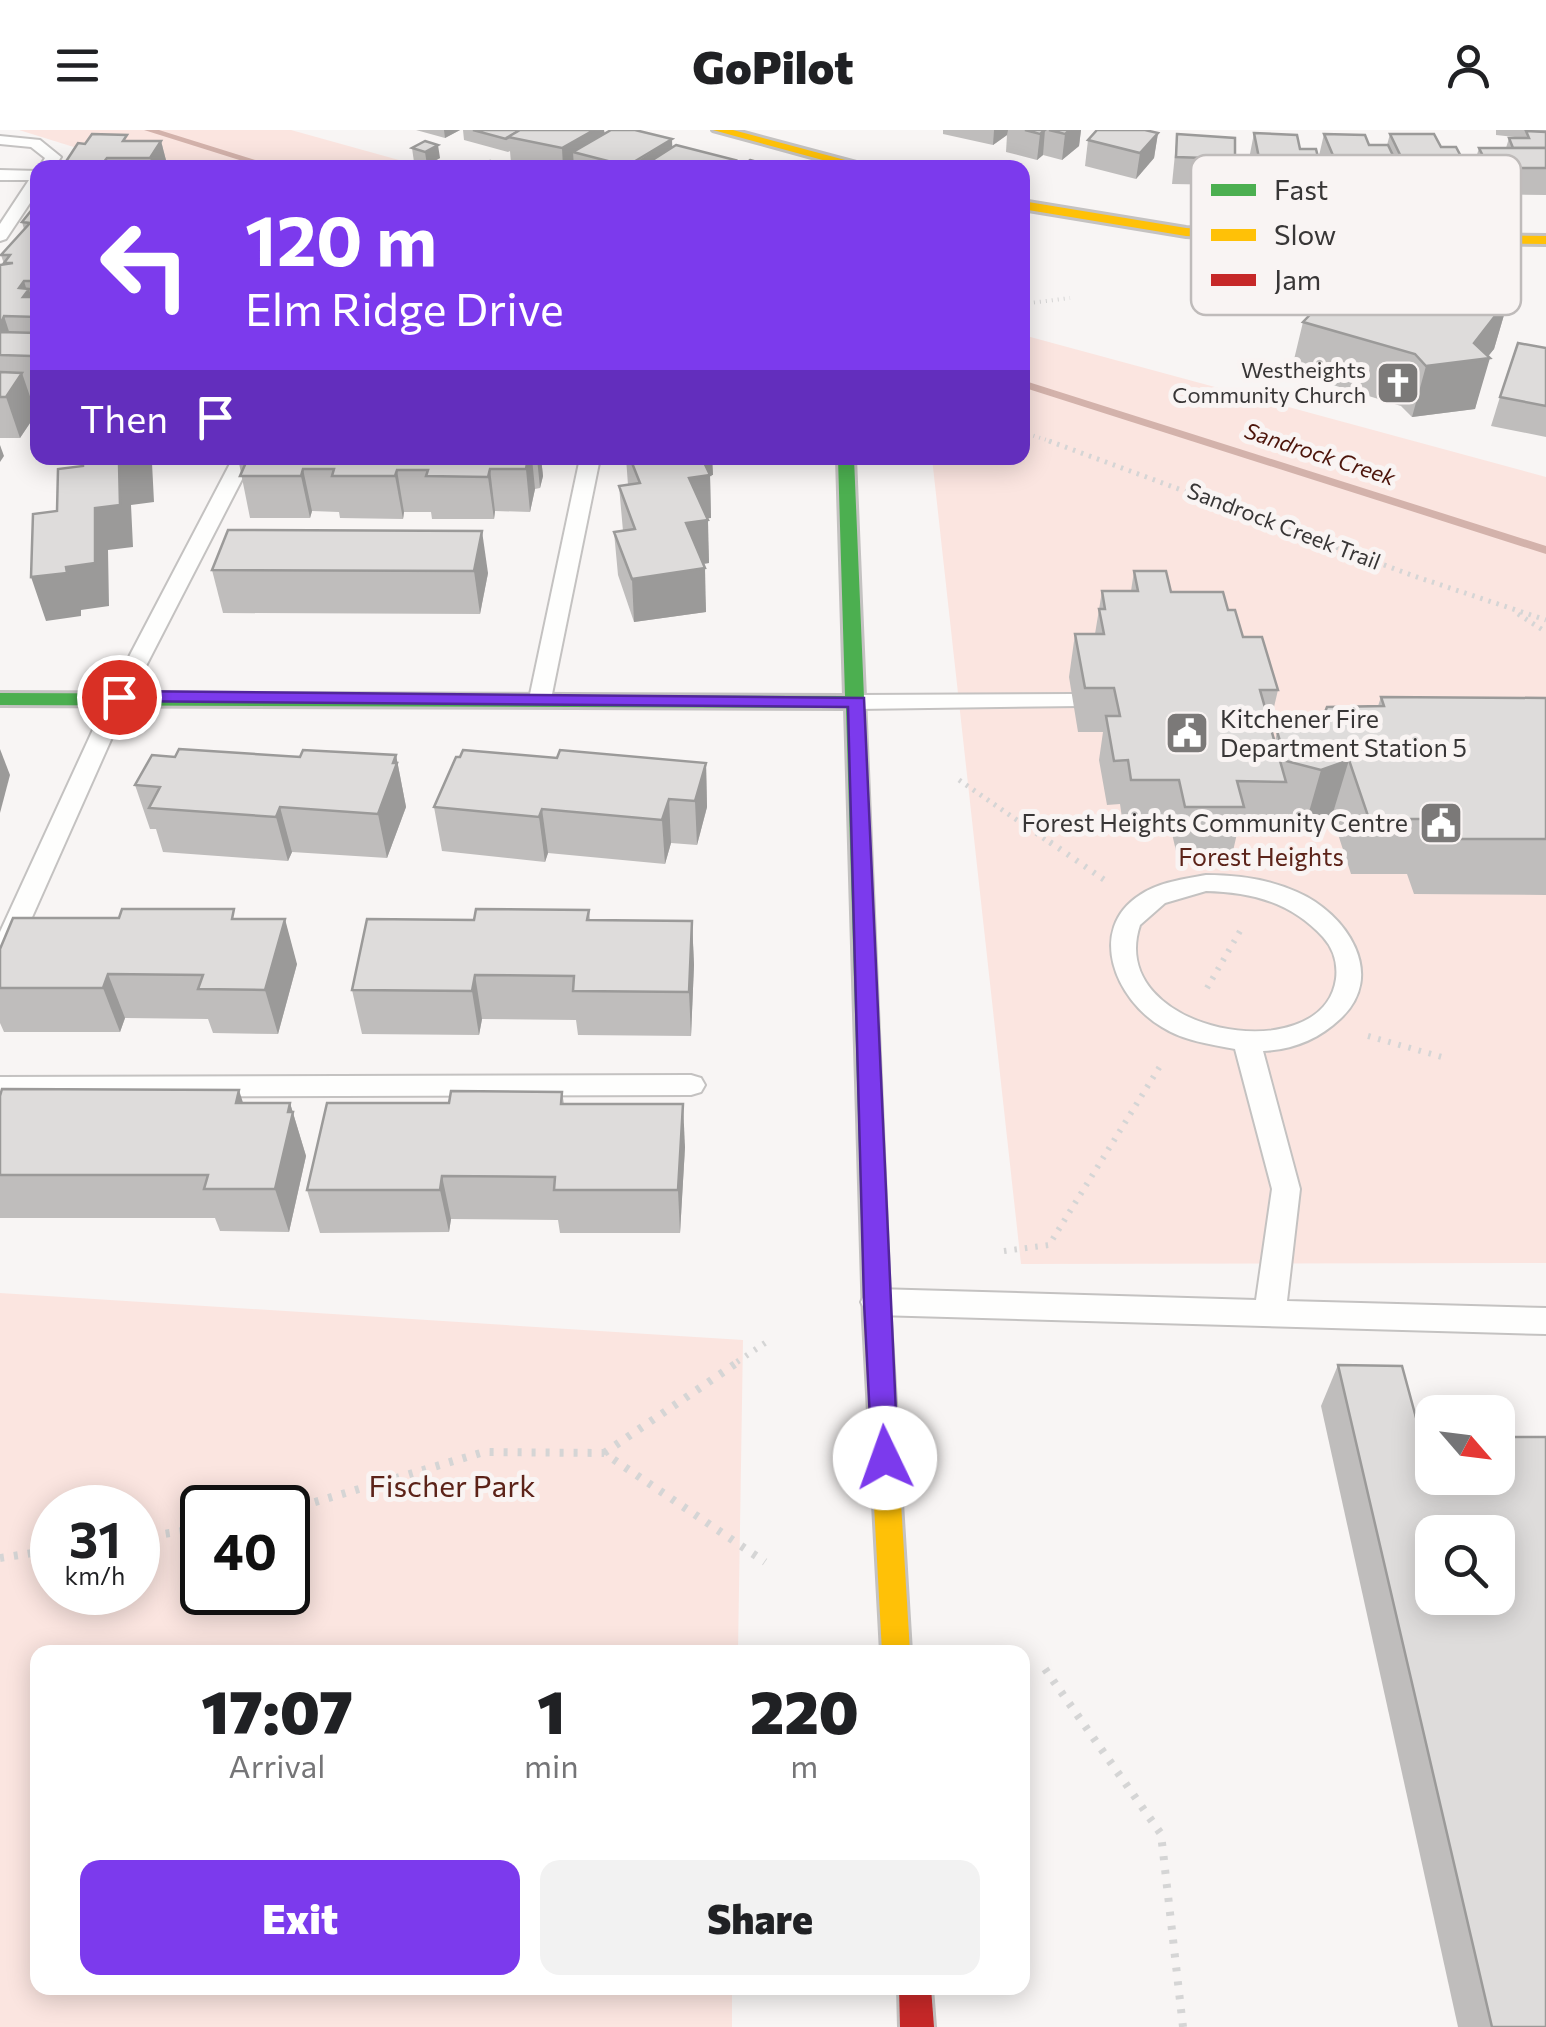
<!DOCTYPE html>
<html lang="en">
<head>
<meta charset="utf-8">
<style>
	:root { --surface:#fff; --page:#f2f2f2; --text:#202124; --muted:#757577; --accent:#7c3aed }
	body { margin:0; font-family:Commissioner,sans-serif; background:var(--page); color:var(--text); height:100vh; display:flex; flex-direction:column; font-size:38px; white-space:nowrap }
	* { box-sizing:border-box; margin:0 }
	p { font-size:32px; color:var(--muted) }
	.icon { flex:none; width:55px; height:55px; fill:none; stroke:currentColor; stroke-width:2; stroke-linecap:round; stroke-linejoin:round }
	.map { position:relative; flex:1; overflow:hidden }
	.side { position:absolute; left:30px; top:1515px; width:1000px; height:350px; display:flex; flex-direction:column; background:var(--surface); border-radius:20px; box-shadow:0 5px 25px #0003 }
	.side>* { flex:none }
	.banner { position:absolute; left:30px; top:30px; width:1000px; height:305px; border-radius:20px; box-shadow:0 5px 25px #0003; background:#7c3aed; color:#fff; overflow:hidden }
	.needle { width:65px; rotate:118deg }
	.controls { position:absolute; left:1415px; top:1265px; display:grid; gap:20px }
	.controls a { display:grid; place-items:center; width:100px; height:100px; border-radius:20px; background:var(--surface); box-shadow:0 5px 25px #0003; font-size:50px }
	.speed { position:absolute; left:30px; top:1355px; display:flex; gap:20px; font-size:50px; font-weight:700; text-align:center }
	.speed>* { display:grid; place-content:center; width:130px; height:130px; border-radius:50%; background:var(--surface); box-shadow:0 5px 25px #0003; line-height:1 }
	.speed small { font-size:25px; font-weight:400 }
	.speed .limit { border:5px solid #111; border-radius:15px; background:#fff; color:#111 }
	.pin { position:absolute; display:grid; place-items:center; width:85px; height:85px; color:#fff; margin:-42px; border:5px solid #fff; border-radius:50%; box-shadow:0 2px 10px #0007 }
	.me { position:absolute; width:110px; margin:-55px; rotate:357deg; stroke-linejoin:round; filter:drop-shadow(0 0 8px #0008) }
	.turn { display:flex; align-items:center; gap:35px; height:210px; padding:0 50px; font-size:45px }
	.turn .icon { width:130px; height:130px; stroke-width:2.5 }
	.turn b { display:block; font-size:70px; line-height:85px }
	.then { display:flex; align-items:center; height:95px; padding:0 50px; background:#0003; gap:20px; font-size:38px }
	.eta { display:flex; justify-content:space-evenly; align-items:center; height:170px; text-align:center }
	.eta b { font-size:60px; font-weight:800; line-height:70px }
	.button { display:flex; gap:20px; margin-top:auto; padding:20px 50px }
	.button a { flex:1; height:115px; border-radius:20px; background:var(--accent); color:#fff; font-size:40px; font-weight:800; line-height:115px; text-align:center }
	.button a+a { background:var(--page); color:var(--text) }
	header { display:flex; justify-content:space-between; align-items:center; height:130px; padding:0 50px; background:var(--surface); font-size:45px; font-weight:800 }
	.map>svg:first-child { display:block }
	.green { fill:#fbe5e0; fill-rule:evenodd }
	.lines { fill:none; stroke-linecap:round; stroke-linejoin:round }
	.stream { fill:#d3b2ab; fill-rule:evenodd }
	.lane-casing { stroke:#c4c2c1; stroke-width:4 }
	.fast-casing { stroke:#c4c2c1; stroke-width:6 }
	.slow-casing { stroke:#c4c2c1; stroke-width:6 }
	.jam-casing { stroke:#c4c2c1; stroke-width:6 }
	.path-far3 { stroke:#d5d5d5; stroke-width:4; stroke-dasharray:1 5; stroke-linecap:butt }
	.path-far2 { stroke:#d5d5d5; stroke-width:5; stroke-dasharray:2.5 6; stroke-linecap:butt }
	.path-far1 { stroke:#d5d5d5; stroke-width:6; stroke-dasharray:2.5 8; stroke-linecap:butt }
	.path { stroke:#d5d5d5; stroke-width:8; stroke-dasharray:4 10; stroke-linecap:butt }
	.lane { fill:#fefefd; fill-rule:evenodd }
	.fast { fill:#4caf50; fill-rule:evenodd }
	.slow { fill:#ffc107; fill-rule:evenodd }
	.jam { fill:#c62828; fill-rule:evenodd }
	.wall { fill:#bfbdbc }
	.shaded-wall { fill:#9b9a99 }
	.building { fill:#dedcdb; stroke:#9b9a99; stroke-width:2.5; fill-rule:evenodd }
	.route { fill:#7c3aed; stroke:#51269a; stroke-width:2.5 }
	.labels { text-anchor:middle; stroke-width:10; stroke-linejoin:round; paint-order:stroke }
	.far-poi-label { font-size:22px; fill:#383636; stroke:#f9f4f3; text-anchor:end }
	.far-water-label { font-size:22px; font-style:italic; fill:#4c140a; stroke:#f9f4f3 }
	.far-street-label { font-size:22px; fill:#383636; stroke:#f9f4f3 }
	.poi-label { font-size:25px; fill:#383636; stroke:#f9f4f3; text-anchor:start }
	.park-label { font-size:25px; fill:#5c2319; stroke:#f9f4f3 }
	.near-park-label { font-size:30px; fill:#5c2319; stroke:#f9f4f3 }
	.key { fill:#f9f4f3; stroke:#bfbbba; stroke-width:2.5 }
	.key-label { font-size:28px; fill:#383636 }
</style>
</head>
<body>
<header><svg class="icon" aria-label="menu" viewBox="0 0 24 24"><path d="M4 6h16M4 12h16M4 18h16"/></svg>GoPilot<svg class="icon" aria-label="person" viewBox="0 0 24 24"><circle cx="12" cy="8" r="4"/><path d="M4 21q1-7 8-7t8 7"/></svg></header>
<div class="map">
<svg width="1546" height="1897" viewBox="0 0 1546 1897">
	<rect width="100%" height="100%" fill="#f8f5f4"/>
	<g class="green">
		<polygon points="19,0 291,0 424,37 138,37"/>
		<polygon points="1023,205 1546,347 1546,1133 1021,1134 932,328 1022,328"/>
		<path d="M 0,1163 L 743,1210 L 738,1522 L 38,1522 L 38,1858 L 732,1858 L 732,1897 L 0,1897 ZM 52,1378 L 138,1378 L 138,1462 L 52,1462 ZM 202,1378 L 288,1378 L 288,1462 L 202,1462 Z"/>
	</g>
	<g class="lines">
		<g class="stream">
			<polygon points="144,0 159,0 281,38 265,38"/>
			<polygon points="1022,250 1546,416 1546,424 1022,257"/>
		</g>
		<defs>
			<g id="lane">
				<polygon points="0,6 40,10 61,27 54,38 39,38 45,28 31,17 0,14"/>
				<polygon points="0,40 38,41 38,61 6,109 0,111 0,94 29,50 0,50"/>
				<polygon points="233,328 253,328 130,567 13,830 9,836 0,839 0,802 108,567"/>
				<polygon points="580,328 600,328 551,569 540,576 529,569"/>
				<polygon points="1073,564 1081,566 1084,571 1081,576 857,579 846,572 857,565"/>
				<path d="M 1206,745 C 1237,745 1268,749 1297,762 C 1346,783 1388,845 1340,889 C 1319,909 1292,920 1263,921 L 1300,1059 L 1287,1171 L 1546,1178 L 1546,1204 L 876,1185 L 865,1181 L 861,1172 L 865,1163 L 876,1159 L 1256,1170 L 1272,1059 L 1235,919 C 1210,914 1184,911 1162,897 C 1116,870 1086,800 1140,765 C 1159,752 1184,749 1206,745 ZM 1206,761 C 1251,762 1291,772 1323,807 C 1333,818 1338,833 1336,849 C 1323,942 1104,903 1140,795 L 1165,773 Z"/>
				<polygon points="691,945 701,948 705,955 701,962 691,965 0,967 0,947"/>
			</g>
			<polygon id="fast" points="838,328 854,328 890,1190 886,1197 877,1200 868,1197 864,1190 846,578 0,575 0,563 845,566"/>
			<g id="slow">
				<polygon points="713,0 733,0 875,38 852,38"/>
				<polygon points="1022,71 1186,98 1272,103 1546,106 1546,114 1272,111 1186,106 1022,79"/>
				<polygon points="877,1180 886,1183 890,1190 910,1522 882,1522 864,1190 868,1183"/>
			</g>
			<polygon id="jam" points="899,1858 931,1858 934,1897 900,1897"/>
		</defs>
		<use href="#lane" class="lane-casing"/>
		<use href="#fast" class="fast-casing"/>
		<use href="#slow" class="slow-casing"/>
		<use href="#jam" class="jam-casing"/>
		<g class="path-far3">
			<polyline points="160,32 178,38"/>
			<polyline points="1316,152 1331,157 1340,171"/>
			<polyline points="1022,174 1070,168"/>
			<polyline points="1022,302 1056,313"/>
		</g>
		<g class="path-far2">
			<polyline points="1049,311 1414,446 1546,490"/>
			<polyline points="1518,484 1546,502"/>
			<polyline points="959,650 1053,715"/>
		</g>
		<g class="path-far1">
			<polyline points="1050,712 1106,751"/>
			<polyline points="1207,858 1243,796"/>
			<polyline points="1368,906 1442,927"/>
			<polyline points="1004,1121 1049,1115 1162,933"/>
			<polyline points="737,1232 768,1211"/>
		</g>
		<g class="path">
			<polyline points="604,1323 741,1230"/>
			<polyline points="288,1380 484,1322 604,1323 765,1432"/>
			<polyline points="138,1408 202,1398"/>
			<polyline points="0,1428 52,1420"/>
			<polyline points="1045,1539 1161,1704 1183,1897"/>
		</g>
		<use href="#lane" class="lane"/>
		<use href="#fast" class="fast"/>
		<use href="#slow" class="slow"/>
		<use href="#jam" class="jam"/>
	</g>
	<g class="wall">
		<polygon points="416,0 460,0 445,8"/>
		<polygon points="463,0 604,0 605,4 672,9 672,17 735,30 735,38 532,38 511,33 510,21 508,22 464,10"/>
		<polygon points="943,0 1081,0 1079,16 1062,30 1043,25 1037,30 1006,22 1007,5 993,15 943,4"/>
		<polygon points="1496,0 1546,0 1546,65 1482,64 1471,44 1479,18 1506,18 1509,8 1524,8 1496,5"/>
		<polygon points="1158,3 1154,28 1136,49 1085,36 1088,10"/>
		<polygon points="1254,3 1300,19 1318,30 1324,4 1369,15 1387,15 1390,4 1441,17 1466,36 1459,62 1398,61 1394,52 1391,62 1332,62 1319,32 1320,36 1314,62 1255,60 1249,29"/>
		<polygon points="1177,4 1235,29 1230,55 1172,54"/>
		<polygon points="129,11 161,11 168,38 67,38 65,33"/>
		<polygon points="425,11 440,28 427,35 414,32 412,18"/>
		<polygon points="38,72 38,267 30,266 36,284 20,308 0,308 0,135 4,134 1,125 24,99 22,92"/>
		<polygon points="1367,154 1436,157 1509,168 1494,219 1488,226 1475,279 1412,287 1401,276 1291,242 1303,192 1366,159"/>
		<polygon points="1546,218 1546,307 1491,296 1500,267"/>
		<polygon points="238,328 541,328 543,346 540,358 535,359 530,382 495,381 494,389 432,389 431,382 404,382 403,389 340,388 339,382 312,381 310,388 250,388"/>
		<polygon points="626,328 712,328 713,345 710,345 711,388 707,388 709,433 703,434 706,482 634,492 618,445 614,402 623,401 619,356 628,355"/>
		<polygon points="228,400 488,443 480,484 223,483 212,440"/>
		<polygon points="1134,441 1171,462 1228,480 1243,507 1278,560 1270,594 1275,612 1277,601 1320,595 1378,576 1381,567 1546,568 1546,765 1414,764 1407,744 1351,744 1332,686 1305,696 1276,688 1274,696 1239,695 1233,721 1176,721 1170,695 1123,695 1120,674 1107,675 1099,630 1103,602 1078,602 1069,547 1075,504 1095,504 1102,461 1131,461"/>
		<polygon points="396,625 406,677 387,728 292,722 288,731 163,722 156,699 150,699 135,655 175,627"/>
		<polygon points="557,628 706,633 707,677 697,715 671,713 665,734 548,723 545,732 442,721 434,677"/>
		<polygon points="589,780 590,790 692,791 694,835 691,906 578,905 576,890 482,889 479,905 362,904 352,860 474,790"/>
		<polygon points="237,789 297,834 278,904 213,903 208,889 125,888 120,902 4,902 0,893 0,819"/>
		<polygon points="562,962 564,974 685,1017 680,1103 560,1103 558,1090 451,1089 449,1102 320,1103 307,1060 449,973"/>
		<polygon points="0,966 244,973 290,973 306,1026 289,1102 220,1101 215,1088 0,1088"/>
		<polygon points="1338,1235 1421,1306 1546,1897 1458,1897 1321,1276"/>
	</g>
	<g class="shaded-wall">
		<polygon points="444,0 460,0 445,8"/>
		<polygon points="594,0 604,0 606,20 573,22 574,38 563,38 562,18"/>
		<polygon points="994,0 1008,0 1007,5 993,15"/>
		<polygon points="1045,0 1043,25 1037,30 1040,4"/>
		<polygon points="1070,0 1081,0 1079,16 1062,30 1065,4"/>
		<polygon points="1158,3 1154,28 1136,49 1140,23"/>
		<polygon points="672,9 673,35 670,38 627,38"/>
		<polygon points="161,11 168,38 153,38 150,28"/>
		<polygon points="438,15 440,28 427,35 425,22"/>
		<polygon points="735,30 735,38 723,38"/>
		<polygon points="24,151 27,161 29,159 37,187 19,158"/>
		<polygon points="1509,168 1494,219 1486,229 1490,228 1475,279 1412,287 1426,236 1474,213"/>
		<polygon points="4,186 17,226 0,209 0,196"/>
		<polygon points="38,218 38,243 32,226"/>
		<polygon points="22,243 36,284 20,308 6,267"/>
		<polygon points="0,315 4,326 0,332"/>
		<polygon points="142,328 181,328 181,329 152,333 154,372 131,375 133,417 108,420 109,476 81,480 81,486 46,491 31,447 66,437 119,333"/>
		<polygon points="528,328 532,328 535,359 530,382 526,339"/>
		<polygon points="537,328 541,328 543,346 540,358"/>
		<polygon points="693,328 712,328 713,345 694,347 710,345 711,388 691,390 689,348"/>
		<polygon points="303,339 312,381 310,388 301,346"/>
		<polygon points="490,339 495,381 494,389 488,347"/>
		<polygon points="397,340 404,382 403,389 395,346"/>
		<polygon points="708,390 709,433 687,436 686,393"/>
		<polygon points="482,401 488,443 480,484 474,441"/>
		<polygon points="705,438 706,482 634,492 632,449"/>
		<polygon points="0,619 10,645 0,683"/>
		<polygon points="396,625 406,677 387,728 378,684"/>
		<polygon points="1349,630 1332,686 1305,696 1321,640"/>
		<polygon points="706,633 707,677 697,715 695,671"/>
		<polygon points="669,669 671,713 665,734 662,690"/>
		<polygon points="280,677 292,722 288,731 276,687"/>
		<polygon points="542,679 548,723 545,732 539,687"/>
		<polygon points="285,789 297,834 278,904 265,860"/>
		<polygon points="692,791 694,835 691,906 689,862"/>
		<polygon points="108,844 125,888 120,902 103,858"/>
		<polygon points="475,845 482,889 479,905 472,861"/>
		<polygon points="239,960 253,1004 236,973"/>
		<polygon points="290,973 306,1026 289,1102 275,1059"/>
		<polygon points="683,974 685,1017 680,1103 678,1060"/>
		<polygon points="442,1046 451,1089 449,1102 440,1060"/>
	</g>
	<g class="building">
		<polygon points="473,0 520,0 506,9"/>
		<polygon points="520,0 594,0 562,18 508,7"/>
		<polygon points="611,0 635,0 672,9 627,36 573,22"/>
		<polygon points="1025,0 1045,0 1040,4"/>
		<polygon points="1049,0 1070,0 1065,4"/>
		<polygon points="1097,0 1145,0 1158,3 1140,23 1088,10"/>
		<polygon points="1526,1 1546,2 1546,18 1513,18 1509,8 1529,8"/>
		<polygon points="1254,3 1297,5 1300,19 1316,19 1320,36 1260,33"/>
		<polygon points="92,4 127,5 123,11 161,11 150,28 107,28 103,33 109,33 106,38 67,38 71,33 65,33 78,13 85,14"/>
		<polygon points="1177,4 1235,8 1235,29 1176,27"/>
		<polygon points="1324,4 1365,5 1369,15 1388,15 1398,36 1337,35"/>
		<polygon points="1390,4 1434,4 1441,17 1456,17 1466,36 1405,35"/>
		<polygon points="425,11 438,15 425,22 412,18"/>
		<polygon points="676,15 735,30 723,38 640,38"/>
		<polygon points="1479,18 1546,18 1546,38 1489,38"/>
		<polygon points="750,30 780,38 740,38"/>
		<polygon points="490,31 504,34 498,38 481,36"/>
		<polygon points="38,72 38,151 24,151 19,158 29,159 23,167 38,167 38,187 4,186 0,196 0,135 13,133 4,133 10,125 1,125 30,93 22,92"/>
		<polygon points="1403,149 1436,157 1440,153 1509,168 1474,213 1490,228 1426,236 1415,224 1303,192 1329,165 1369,158 1367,154"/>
		<polygon points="0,202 38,203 38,218 32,226 0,225"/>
		<polygon points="1518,213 1546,218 1546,276 1500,267"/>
		<polygon points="0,242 22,243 6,267 0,267"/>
		<polygon points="83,328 142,328 142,330 119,333 120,375 95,378 95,433 66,437 67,443 31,447 33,384 57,381 58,339 83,336"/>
		<polygon points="248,328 528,328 526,339 490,339 488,347 426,346 428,340 397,340 395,346 332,346 334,339 303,339 301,346 240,346"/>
		<polygon points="630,328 702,328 710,345 689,348 708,390 686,393 705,438 632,449 614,402 635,399 619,356 640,353"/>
		<polygon points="228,400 482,401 474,441 212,440"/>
		<polygon points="1134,441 1166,441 1171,462 1223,462 1228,480 1235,480 1243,507 1262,507 1278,560 1260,560 1286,652 1237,651 1244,677 1185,677 1179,650 1131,650 1128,630 1114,631 1106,586 1120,586 1114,558 1085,558 1075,504 1104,504 1099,479 1105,479 1102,461 1138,461"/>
		<polygon points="1381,567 1546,568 1546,709 1433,709 1426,689 1369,689 1349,630 1321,640 1286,631 1277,601 1297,595 1320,595 1327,577 1384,576"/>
		<polygon points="179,619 300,627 303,620 396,625 393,633 397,633 378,684 280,677 276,687 149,678 160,657 135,655 152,625 175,627"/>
		<polygon points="463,620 557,628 560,620 706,633 695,671 669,669 662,690 542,679 539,687 434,677 456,627 460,627"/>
		<polygon points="122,779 234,779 232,789 285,789 265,860 198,859 203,845 108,844 103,858 0,858 0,819 13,788 119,788"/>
		<polygon points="476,779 589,780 587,790 692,791 689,862 573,861 574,846 475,845 472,861 352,860 367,789 474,790"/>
		<polygon points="2,959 239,960 236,973 290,973 288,982 293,982 275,1059 204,1059 208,1045 0,1045 0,966"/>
		<polygon points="451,961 562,962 561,974 683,974 678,1060 554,1060 555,1047 442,1046 440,1060 307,1060 327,973 449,973"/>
		<path d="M 1338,1235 L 1402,1236 L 1421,1306 L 1432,1306 L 1432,1348 L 1498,1348 L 1498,1307 L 1546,1307 L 1546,1897 L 1492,1897 ZM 1432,1402 L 1498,1402 L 1498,1468 L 1432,1468 Z"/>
	</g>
	<polygon class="route" points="119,561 864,568 898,1328 895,1336 885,1340 875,1336 872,1328 864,1172 848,577 113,571 113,563"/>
	<defs>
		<symbol id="church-square" viewBox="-11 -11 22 22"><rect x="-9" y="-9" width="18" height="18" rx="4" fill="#7b7978" stroke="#f9f4f3"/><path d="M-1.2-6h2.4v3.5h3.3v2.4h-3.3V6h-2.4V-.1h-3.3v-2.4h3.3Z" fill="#fff"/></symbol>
		<symbol id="civic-square" viewBox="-11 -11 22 22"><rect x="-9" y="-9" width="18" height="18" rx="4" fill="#7b7978" stroke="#f9f4f3"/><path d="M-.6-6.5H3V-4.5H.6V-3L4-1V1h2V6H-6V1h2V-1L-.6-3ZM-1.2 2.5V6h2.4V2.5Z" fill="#fff"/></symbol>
	</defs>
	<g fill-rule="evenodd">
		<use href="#church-square" x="1373" y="228" width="50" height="50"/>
		<use href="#civic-square" x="1162" y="578" width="50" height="50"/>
		<use href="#civic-square" x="1416" y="668" width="50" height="50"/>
	</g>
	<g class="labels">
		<g class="far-poi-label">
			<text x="1366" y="248">Westheights<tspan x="1366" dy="25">Community Church</tspan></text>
		</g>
		<g class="far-water-label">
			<text transform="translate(1320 324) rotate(18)" y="8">Sandrock Creek</text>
		</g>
		<g class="far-street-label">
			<text transform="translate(1284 396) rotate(21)" y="8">Sandrock Creek Trail</text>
		</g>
		<g class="poi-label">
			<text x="1220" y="598">Kitchener Fire<tspan x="1220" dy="29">Department Station 5</tspan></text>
			<text x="1408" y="702" text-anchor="end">Forest Heights Community Centre</text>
		</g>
		<g class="park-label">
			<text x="1261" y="736">Forest Heights</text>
		</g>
		<g class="near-park-label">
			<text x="452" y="1367">Fischer Park</text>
		</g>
	</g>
	<rect x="1191" y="25" width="330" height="160" rx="15" class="key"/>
	<rect x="1211" y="54" width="45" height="12" fill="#4caf50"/>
	<rect x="1211" y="99" width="45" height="12" fill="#ffc107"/>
	<rect x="1211" y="144" width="45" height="12" fill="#c62828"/>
	<g class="key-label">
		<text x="1274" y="70">Fast</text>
		<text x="1274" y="115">Slow</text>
		<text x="1274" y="160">Jam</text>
	</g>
</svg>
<div class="controls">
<a><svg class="needle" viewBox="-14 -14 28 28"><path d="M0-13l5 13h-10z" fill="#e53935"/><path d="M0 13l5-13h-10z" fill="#757577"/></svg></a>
<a><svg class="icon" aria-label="search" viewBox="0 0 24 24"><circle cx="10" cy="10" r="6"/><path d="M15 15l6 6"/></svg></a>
</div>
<div class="speed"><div>31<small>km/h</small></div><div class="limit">40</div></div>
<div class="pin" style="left:119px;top:567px;background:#d93025"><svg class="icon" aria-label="arrive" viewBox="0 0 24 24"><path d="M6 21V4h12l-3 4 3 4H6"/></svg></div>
<svg class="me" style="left:885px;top:1328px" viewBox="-20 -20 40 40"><circle r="19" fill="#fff"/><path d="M0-13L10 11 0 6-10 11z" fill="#7c3aed"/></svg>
<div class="banner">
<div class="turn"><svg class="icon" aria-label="left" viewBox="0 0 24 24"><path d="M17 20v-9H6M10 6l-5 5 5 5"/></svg><div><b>120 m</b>Elm Ridge Drive</div></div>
<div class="then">Then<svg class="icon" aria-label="arrive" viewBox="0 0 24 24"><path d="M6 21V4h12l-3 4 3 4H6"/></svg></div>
</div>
<section class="side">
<div class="eta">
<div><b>17:07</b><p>Arrival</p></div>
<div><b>1</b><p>min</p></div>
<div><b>220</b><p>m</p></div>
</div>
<div class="button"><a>Exit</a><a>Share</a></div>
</section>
</div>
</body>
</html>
